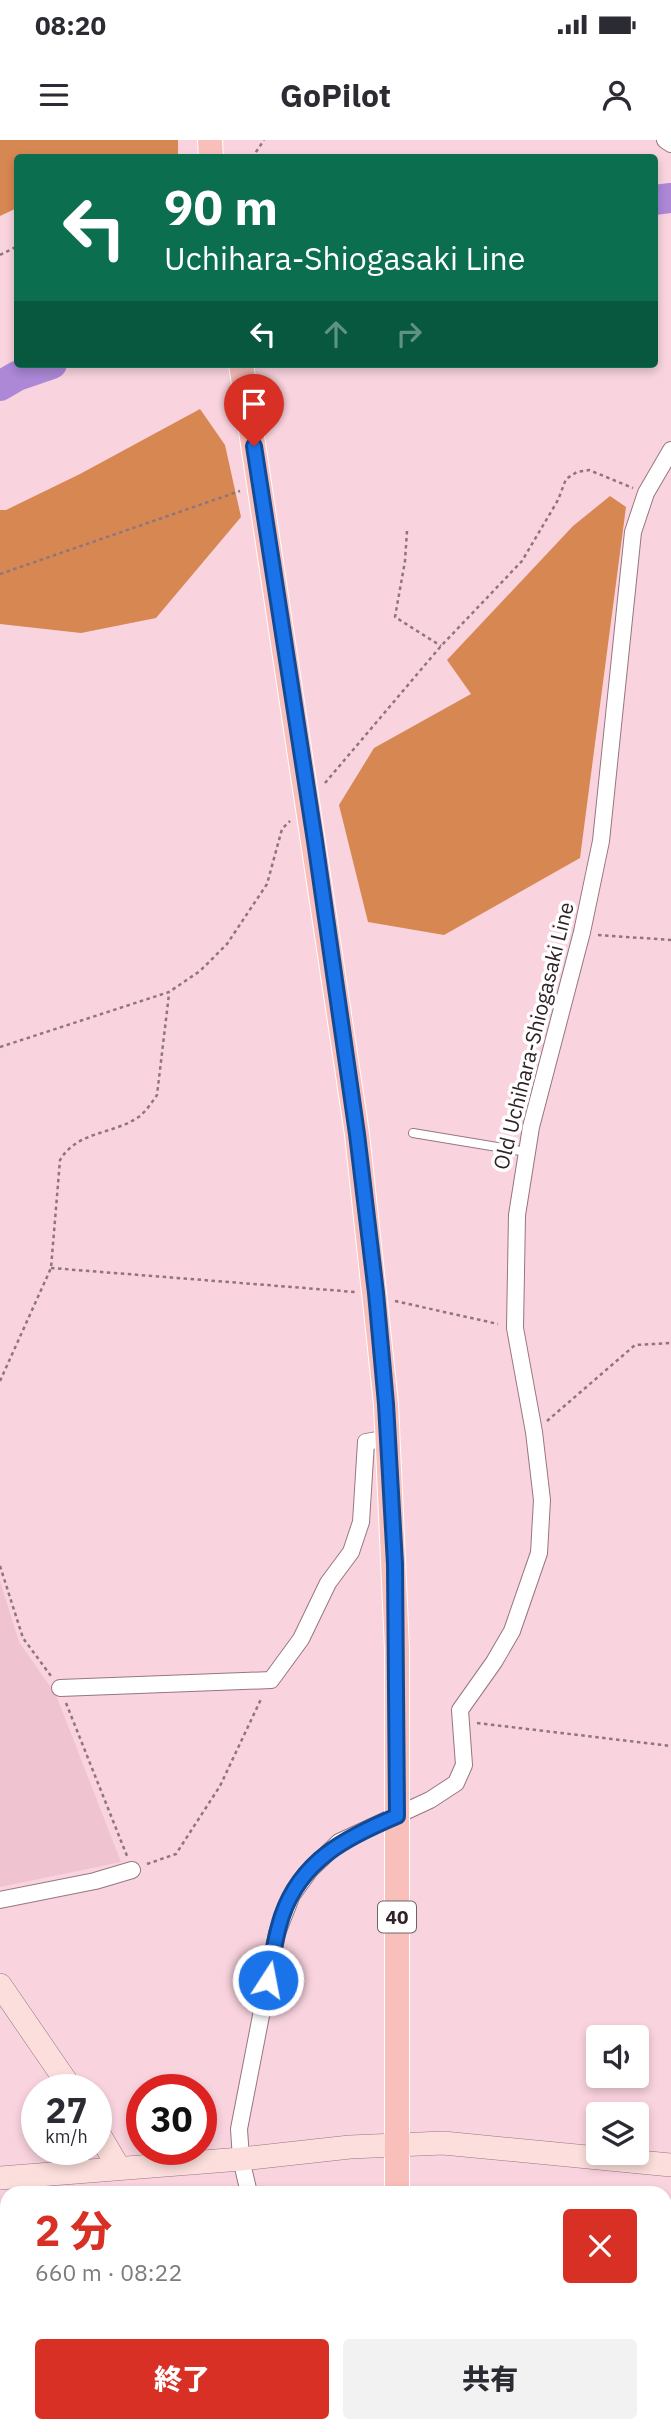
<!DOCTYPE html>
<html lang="ja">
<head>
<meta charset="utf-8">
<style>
	:root { --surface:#fff; --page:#f2f2f3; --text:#2b2b33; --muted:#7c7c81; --accent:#d93025 }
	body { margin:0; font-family:"IBM Plex Sans","Noto Sans JP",sans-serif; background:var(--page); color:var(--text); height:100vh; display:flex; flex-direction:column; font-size:26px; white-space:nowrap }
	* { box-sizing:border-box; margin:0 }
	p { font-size:23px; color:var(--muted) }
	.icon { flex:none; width:38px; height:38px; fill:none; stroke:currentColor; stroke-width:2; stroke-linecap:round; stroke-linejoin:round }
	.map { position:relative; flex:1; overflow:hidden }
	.sheet { position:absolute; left:0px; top:2046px; width:672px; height:247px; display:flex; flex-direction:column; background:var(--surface); border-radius:21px 21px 0 0; box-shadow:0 4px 10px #0003 }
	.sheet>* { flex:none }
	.top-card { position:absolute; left:14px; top:14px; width:644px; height:214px; border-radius:7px; box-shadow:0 4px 10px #0003; background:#0b6e4f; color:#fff; overflow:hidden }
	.tools { position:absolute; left:586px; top:1885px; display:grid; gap:14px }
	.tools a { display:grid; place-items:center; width:63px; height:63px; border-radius:7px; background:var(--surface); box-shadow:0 4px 10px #0003; font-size:35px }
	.speed { position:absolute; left:21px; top:1934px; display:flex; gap:14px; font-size:35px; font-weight:700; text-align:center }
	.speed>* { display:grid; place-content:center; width:91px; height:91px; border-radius:50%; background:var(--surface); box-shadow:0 4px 10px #0003; line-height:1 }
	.speed small { font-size:18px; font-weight:400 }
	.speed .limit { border:10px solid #d22; background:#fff; color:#111 }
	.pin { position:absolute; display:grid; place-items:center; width:60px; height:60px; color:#fff; margin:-72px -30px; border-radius:50% 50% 50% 0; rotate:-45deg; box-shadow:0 0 7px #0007 }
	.pin .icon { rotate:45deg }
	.me { position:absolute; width:77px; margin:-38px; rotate:11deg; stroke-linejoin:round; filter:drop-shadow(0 0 5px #0008) }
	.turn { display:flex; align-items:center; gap:24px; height:147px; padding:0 35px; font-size:32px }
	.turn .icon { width:91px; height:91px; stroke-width:2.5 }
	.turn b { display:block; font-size:49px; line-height:60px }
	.lanes { display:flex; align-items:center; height:66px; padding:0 35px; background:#0003; justify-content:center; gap:35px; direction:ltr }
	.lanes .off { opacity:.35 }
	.round { display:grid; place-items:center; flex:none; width:74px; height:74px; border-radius:7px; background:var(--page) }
	.headline { display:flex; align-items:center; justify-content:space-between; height:119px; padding:0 35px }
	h1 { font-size:42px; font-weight:800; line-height:52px; color:var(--accent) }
	.action { display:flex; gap:14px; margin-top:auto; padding:14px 35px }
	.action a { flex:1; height:80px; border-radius:7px; background:var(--accent); color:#fff; font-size:28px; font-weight:800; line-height:80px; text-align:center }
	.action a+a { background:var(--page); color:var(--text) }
	.status { display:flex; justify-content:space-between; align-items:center; height:49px; padding:0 35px; background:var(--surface); direction:ltr }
	.status svg { height:19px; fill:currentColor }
	header { display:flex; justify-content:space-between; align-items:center; height:91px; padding:0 35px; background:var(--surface); font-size:32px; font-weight:800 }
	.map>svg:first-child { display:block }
	.built { fill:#efc3d0 }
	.forest { fill:#d78752 }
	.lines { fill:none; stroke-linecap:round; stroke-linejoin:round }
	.river { stroke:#ac88d7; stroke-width:30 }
	.lane-casing { stroke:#977680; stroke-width:10 }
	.street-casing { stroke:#977680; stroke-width:18 }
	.secondary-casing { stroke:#977680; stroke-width:24 }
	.primary-casing { stroke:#fff; stroke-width:26 }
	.path { stroke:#8f767d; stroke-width:2.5; stroke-dasharray:3.5 3.5; stroke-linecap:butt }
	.lane { stroke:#fff; stroke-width:8 }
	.street { stroke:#fff; stroke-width:16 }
	.secondary { stroke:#fcdfdc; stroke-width:23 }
	.primary { stroke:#f9bfba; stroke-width:24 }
	.route-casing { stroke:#114b97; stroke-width:18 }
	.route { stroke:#1a73e8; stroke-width:12 }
	.labels { text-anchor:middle; stroke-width:7; stroke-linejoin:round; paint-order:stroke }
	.shield { fill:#fff; stroke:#6e6467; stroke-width:2 }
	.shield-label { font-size:19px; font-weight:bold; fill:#302226 }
	.street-label { font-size:21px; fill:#302226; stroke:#fff }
</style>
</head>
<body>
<div class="status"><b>08:20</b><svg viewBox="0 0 49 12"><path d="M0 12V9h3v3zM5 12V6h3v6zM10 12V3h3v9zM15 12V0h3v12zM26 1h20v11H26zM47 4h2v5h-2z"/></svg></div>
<header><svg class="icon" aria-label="menu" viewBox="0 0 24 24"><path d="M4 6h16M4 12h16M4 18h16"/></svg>GoPilot<svg class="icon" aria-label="person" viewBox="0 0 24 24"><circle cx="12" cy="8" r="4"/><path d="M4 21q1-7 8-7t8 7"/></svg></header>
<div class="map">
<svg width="671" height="2292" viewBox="0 0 671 2292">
	<rect width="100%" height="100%" fill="#f9d3de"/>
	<polygon class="built" points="0,1441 19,1502 56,1555 121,1722 0,1747"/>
	<g class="forest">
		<polygon points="0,0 178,0 178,17 18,18 17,68 0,76"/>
		<polygon points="200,269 225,305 241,377 156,478 81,493 0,484 0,370 6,370 80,334"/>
		<polygon points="610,356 626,367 580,718 444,795 368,782 339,665 374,608 471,554 447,520 573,386"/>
	</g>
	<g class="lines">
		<g class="river">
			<polyline points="654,60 671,58"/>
			<polyline points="0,246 17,236 52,224"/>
		</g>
		<defs>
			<polyline id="lane" points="413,993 527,1012"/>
			<g id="street">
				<polyline points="665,0 671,4"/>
				<polyline points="60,1548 271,1540 301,1499 328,1443 351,1412 361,1382 366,1302 389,1298"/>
				<polyline points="0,1760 95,1741 132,1730"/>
				<polyline points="249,2053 241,2019 239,1989 277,1793 292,1755 310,1730 339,1702 430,1660 456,1643 464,1625 460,1570 494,1522 512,1491 539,1413 542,1360 534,1292 515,1188 517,1075 531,987 582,792 601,701 633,392 646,353 671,310"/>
				<polyline points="319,2286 322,2292"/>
			</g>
			<g id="secondary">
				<polyline points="0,1845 72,1950"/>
				<polyline points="96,1989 119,2028"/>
				<polyline points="0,2038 241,2019 350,2007 443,2003 671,2025"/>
			</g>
			<g id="primary">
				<polyline points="210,0 211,18"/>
				<polyline points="241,224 357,994 386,1264 397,1509 397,2053"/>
				<polyline points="396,2292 396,2286"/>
			</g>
		</defs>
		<use href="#lane" class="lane-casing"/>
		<use href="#street" class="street-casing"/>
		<use href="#secondary" class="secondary-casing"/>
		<use href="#primary" class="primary-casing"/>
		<g class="path">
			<polyline points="252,18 264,0"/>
			<polyline points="0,115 18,106"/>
			<polyline points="407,391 405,421 395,477 441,506"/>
			<polyline points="0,434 240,351"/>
			<polyline points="325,643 441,506 522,421 558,360 566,339 577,332 589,330 633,348"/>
			<polyline points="598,795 671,800"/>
			<polyline points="0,907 169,852 200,831 227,804 267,744 282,689 290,681"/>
			<polyline points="51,1128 355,1152"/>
			<polyline points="395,1161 498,1184"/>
			<path d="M 0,1241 L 51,1128 L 60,1020 C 78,990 114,995 140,976 C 147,970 152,962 157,955 L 169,854"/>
			<polyline points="547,1281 635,1205 671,1203"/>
			<polyline points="0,1426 23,1498 51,1536"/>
			<polyline points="66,1563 127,1716"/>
			<polyline points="477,1583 671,1606"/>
			<polyline points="147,1724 176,1714 220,1646 262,1557"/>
		</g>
		<use href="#lane" class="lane"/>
		<use href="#street" class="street"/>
		<use href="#secondary" class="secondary"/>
		<use href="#primary" class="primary"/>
	</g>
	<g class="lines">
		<defs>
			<path id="route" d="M 254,306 L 315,701 L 357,994 L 376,1153 L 386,1264 L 395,1424 L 397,1676 C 347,1697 301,1720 282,1776 C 275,1797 272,1819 268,1840"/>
		</defs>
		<use href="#route" class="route-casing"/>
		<use href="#route" class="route"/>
	</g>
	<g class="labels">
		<rect class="shield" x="378" y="1761.5" width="38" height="31" rx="5"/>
		<g class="shield-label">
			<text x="397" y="1784">40</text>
		</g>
		<g class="street-label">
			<text transform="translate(534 896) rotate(-76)" y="7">Old Uchihara-Shiogasaki Line</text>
		</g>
	</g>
</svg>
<div class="tools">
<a><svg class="icon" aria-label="sound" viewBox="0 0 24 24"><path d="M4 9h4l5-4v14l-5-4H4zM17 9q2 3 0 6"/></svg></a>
<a><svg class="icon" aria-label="layers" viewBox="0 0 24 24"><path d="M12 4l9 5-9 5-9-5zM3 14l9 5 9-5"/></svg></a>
</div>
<div class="speed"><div>27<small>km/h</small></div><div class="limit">30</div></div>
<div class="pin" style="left:254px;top:306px;background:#d93025"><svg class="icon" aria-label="arrive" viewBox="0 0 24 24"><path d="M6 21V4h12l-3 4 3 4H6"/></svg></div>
<svg class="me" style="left:268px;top:1840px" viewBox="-20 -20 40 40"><circle r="17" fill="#1a73e8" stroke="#fff" stroke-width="3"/><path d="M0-11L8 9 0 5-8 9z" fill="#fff"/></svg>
<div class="top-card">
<div class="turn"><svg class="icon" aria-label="left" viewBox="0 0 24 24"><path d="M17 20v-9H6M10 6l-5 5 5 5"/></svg><div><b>90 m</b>Uchihara-Shiogasaki Line</div></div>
<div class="lanes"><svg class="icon" aria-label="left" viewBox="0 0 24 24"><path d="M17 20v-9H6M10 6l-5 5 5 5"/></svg><svg class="icon off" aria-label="ahead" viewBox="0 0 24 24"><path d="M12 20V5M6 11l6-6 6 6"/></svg><svg class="icon off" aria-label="right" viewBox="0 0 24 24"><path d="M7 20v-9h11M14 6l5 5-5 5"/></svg></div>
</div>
<section class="sheet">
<div class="headline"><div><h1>2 分</h1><p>660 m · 08:22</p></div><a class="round" style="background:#d93025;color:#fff"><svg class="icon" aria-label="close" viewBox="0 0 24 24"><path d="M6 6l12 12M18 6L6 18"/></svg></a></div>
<div class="action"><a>終了</a><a>共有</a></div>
</section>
</div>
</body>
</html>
